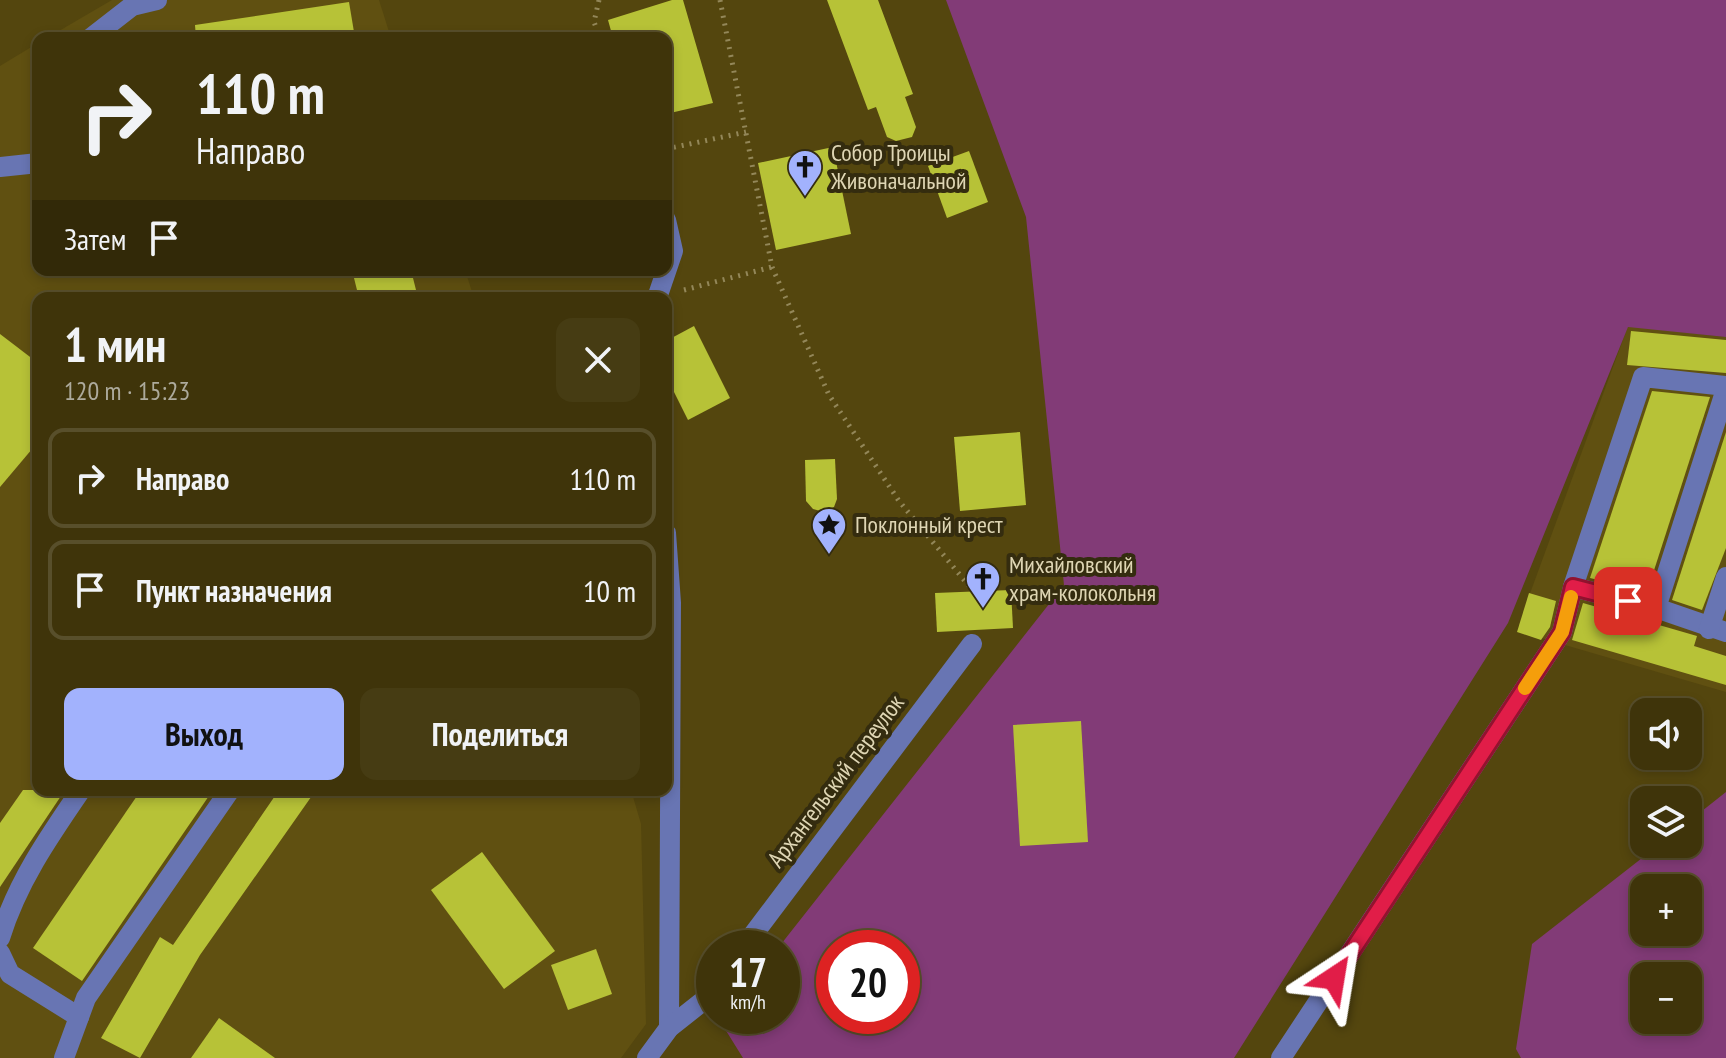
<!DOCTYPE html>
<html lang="ru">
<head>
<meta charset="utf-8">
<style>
	:root { --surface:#3f340a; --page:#463c13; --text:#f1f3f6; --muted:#adaa9c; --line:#584f2b; --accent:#a2b2fd }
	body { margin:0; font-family:"PT Sans Narrow",sans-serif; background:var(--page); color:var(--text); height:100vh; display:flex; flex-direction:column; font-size:30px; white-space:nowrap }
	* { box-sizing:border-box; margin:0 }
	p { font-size:26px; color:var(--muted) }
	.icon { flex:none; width:44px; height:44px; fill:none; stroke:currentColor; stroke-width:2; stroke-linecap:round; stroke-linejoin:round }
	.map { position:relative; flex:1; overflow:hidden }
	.panel { position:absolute; left:32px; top:292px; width:640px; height:504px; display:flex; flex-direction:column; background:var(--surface); border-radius:16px; box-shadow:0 4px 12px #0003,0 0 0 2px var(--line) }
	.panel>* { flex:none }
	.banner { position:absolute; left:32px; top:32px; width:640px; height:244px; border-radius:16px; box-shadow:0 4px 12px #0003,0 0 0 2px var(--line); background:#3f340a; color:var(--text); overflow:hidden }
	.buttons { position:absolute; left:1630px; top:698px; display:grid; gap:16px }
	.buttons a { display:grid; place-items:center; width:72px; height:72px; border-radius:16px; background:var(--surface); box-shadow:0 4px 12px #0003,0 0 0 2px var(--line); font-size:40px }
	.speed { position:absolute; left:696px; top:930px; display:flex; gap:16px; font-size:40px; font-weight:700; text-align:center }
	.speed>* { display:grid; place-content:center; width:104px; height:104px; border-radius:50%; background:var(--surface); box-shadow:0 4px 12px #0003,0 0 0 2px var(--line); line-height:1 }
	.speed small { font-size:20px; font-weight:400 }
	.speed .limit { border:12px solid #d22; background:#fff; color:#111 }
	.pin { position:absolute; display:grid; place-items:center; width:68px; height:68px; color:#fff; margin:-34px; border-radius:16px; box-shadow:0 4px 12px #0006 }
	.me { position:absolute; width:88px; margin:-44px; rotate:33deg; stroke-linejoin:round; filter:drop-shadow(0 0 6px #0008) }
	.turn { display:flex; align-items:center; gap:28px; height:168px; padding:0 32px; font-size:36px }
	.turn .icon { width:104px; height:104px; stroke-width:2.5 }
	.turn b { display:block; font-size:56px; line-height:68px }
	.then { display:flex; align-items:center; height:76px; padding:0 32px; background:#0003; gap:16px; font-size:30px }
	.round { display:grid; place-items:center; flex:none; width:84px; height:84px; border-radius:16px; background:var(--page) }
	.headline { display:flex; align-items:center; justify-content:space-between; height:136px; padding:0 32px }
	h1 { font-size:48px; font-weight:700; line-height:60px }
	.primary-button { display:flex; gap:16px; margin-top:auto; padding:16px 32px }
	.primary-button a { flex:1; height:92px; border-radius:16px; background:var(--accent); color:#111; font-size:32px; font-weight:700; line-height:92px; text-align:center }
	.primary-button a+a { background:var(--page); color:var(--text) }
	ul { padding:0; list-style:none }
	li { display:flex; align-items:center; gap:24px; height:100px; margin:0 16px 12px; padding:0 16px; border:4px solid var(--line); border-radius:16px }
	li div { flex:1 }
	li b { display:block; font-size:30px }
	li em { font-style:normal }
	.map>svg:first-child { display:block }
	.built { fill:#605011 }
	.green { fill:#823b77; fill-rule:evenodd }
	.building { fill:#b7c237 }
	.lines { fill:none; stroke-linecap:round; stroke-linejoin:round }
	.path { stroke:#938759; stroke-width:5; stroke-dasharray:2 6; stroke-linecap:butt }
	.minor { stroke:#6875b3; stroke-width:20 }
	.route-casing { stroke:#92132f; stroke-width:20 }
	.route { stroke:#e11d48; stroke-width:14 }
	.slow { stroke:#f59e0b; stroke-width:14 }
	.labels { text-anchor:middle; stroke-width:8; stroke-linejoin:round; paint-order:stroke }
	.poi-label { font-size:24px; fill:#dfd6b4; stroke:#342c0f; text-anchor:start }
	.street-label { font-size:24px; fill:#dfd6b4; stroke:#342c0f }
</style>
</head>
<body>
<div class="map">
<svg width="1726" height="1058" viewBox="0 0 1726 1058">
	<rect width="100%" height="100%" fill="#54460e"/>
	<g class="built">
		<polygon points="112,0 379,0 391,38 47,38"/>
		<polygon points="38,43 38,270 465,270 474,298 38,298 38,790 631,790 641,824 646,1024 621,1058 0,1058 0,66"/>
		<polygon points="1628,326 1726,337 1726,692 1521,632 1528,599"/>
	</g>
	<g class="green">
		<path d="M 946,0 L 1726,0 L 1726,337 L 1628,327 L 1508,623 L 1234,1058 L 743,1058 L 720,1021 L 724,1016 L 782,1016 L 782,948 L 778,948 L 1064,585 L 1026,217 ZM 834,948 L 902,948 L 902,1016 L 834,1016 Z"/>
		<path d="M 1726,792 L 1726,1058 L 1521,1058 L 1516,1049 L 1532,944 L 1660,844 L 1688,844 L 1688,822 ZM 1644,888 L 1688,888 L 1688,932 L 1644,932 ZM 1644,976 L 1688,976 L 1688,1020 L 1644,1020 Z"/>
	</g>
	<g class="building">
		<polygon points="672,0 683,0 713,103 666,114 666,38 613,38 608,20"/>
		<polygon points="827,0 878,0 913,94 905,97 916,127 912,137 896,141 887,137 876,107 868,110"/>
		<polygon points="349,2 355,38 196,38 195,25"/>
		<polygon points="833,147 851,234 776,250 758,163"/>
		<polygon points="969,151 988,202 947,218 928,166"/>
		<polygon points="352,270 411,270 418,298 359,298"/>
		<polygon points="694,326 730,398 688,420 666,376 666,341"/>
		<polygon points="1631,331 1726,340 1726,373 1627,365"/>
		<polygon points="0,334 38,363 38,442 0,487"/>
		<polygon points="1652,391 1710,397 1647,592 1590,578"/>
		<polygon points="1020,432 1026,505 960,511 954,437"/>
		<polygon points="1726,432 1726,548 1702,610 1672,600"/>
		<polygon points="835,459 837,499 834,507 824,512 813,509 806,501 805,460"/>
		<polygon points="1011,590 1013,628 937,632 935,593"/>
		<polygon points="1529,593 1556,601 1550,627 1541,640 1517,632"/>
		<polygon points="1583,603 1697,636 1694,646 1726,656 1726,685 1572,640"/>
		<polygon points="1081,721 1088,842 1020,846 1013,725"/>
		<polygon points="23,790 65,790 0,887 0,823"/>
		<polygon points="141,790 213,790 82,981 33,948"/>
		<polygon points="279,790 316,790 200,955 140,1058 101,1038 160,937 173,945"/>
		<polygon points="482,852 555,951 504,989 431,890"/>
		<polygon points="596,949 612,994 568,1010 551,965"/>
		<polygon points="219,1018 275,1058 191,1058"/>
	</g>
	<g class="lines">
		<g class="path">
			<polyline points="599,0 594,22 600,38"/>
			<polyline points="720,0 772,267 829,395 899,501 974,592"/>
			<polyline points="666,149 746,132"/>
			<polyline points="684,290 772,267"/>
		</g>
		<g class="minor">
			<polyline points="91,38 132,6 157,0"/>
			<polyline points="0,167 38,163"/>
			<polyline points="657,298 673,251 666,220"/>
			<polyline points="666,533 671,603 669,1028"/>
			<polyline points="1573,587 1656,608 1726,632"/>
			<polyline points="1656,608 1726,389"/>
			<polyline points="1709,629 1726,577"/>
			<path d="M 0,938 C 17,883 48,838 81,790"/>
			<polyline points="743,948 972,644"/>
			<polyline points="0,953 10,974 79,1017"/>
			<polyline points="64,1058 86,998 230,790"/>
			<polyline points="647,1058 669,1028 703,1001 714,986"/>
			<polyline points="1281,1058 1562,632 1573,587 1643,377 1726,386"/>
		</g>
	</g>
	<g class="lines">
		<defs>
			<polyline id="route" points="1334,978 1562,632 1573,587 1628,601"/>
		</defs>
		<use href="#route" class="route-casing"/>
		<use href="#route" class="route"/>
		<polyline class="slow" points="1525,688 1562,632 1571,597"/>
	</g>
	<defs>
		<symbol id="church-pin" viewBox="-11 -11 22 30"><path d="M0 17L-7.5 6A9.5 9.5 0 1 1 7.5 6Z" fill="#a2b2fd" stroke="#342c0f"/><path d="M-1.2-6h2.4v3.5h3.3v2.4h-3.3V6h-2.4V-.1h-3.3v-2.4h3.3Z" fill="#111"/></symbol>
		<symbol id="sight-pin" viewBox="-11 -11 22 30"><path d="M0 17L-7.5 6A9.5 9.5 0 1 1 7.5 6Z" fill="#a2b2fd" stroke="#342c0f"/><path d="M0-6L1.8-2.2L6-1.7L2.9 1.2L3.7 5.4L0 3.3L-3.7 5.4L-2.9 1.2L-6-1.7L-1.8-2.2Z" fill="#111"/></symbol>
	</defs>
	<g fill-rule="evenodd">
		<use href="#church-pin" x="785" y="147" width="40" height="54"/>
		<use href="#sight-pin" x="809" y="505" width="40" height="54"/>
		<use href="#church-pin" x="963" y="559" width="40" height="54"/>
	</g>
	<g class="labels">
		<g class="poi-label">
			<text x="831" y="161">Собор Троицы<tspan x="831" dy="28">Живоначальной</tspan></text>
			<text x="855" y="533">Поклонный крест</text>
			<text x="1009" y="573">Михайловский<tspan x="1009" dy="28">храм-колокольня</tspan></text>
		</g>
		<g class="street-label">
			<text transform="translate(836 781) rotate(-53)" y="8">Архангельский переулок</text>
		</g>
	</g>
</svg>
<div class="buttons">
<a><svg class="icon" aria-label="sound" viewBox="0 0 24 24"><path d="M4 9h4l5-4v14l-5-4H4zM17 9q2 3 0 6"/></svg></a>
<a><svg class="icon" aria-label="layers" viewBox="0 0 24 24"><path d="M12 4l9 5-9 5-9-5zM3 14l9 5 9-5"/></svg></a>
<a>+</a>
<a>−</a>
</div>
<div class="speed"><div>17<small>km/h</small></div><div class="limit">20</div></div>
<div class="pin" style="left:1628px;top:601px;background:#d93025"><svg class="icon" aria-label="arrive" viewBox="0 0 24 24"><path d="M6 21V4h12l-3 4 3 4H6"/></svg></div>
<svg class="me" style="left:1334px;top:978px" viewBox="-20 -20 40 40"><path d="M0-17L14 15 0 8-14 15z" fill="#e11d48" stroke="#fff" stroke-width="4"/></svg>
<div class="banner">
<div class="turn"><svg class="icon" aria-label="right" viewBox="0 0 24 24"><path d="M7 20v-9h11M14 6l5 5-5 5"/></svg><div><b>110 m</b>Направо</div></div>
<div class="then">Затем<svg class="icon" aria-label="arrive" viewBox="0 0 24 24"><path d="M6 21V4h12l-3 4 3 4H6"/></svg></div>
</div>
<section class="panel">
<div class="headline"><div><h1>1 мин</h1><p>120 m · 15:23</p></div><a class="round"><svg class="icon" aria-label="close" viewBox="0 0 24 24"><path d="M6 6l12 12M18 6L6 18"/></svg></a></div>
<ul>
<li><svg class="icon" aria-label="right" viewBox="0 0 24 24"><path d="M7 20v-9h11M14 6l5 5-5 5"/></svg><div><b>Направо</b></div><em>110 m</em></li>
<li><svg class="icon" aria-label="arrive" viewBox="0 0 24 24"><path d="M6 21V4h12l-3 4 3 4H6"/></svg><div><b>Пункт назначения</b></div><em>10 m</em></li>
</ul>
<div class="primary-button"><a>Выход</a><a>Поделиться</a></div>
</section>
</div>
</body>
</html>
